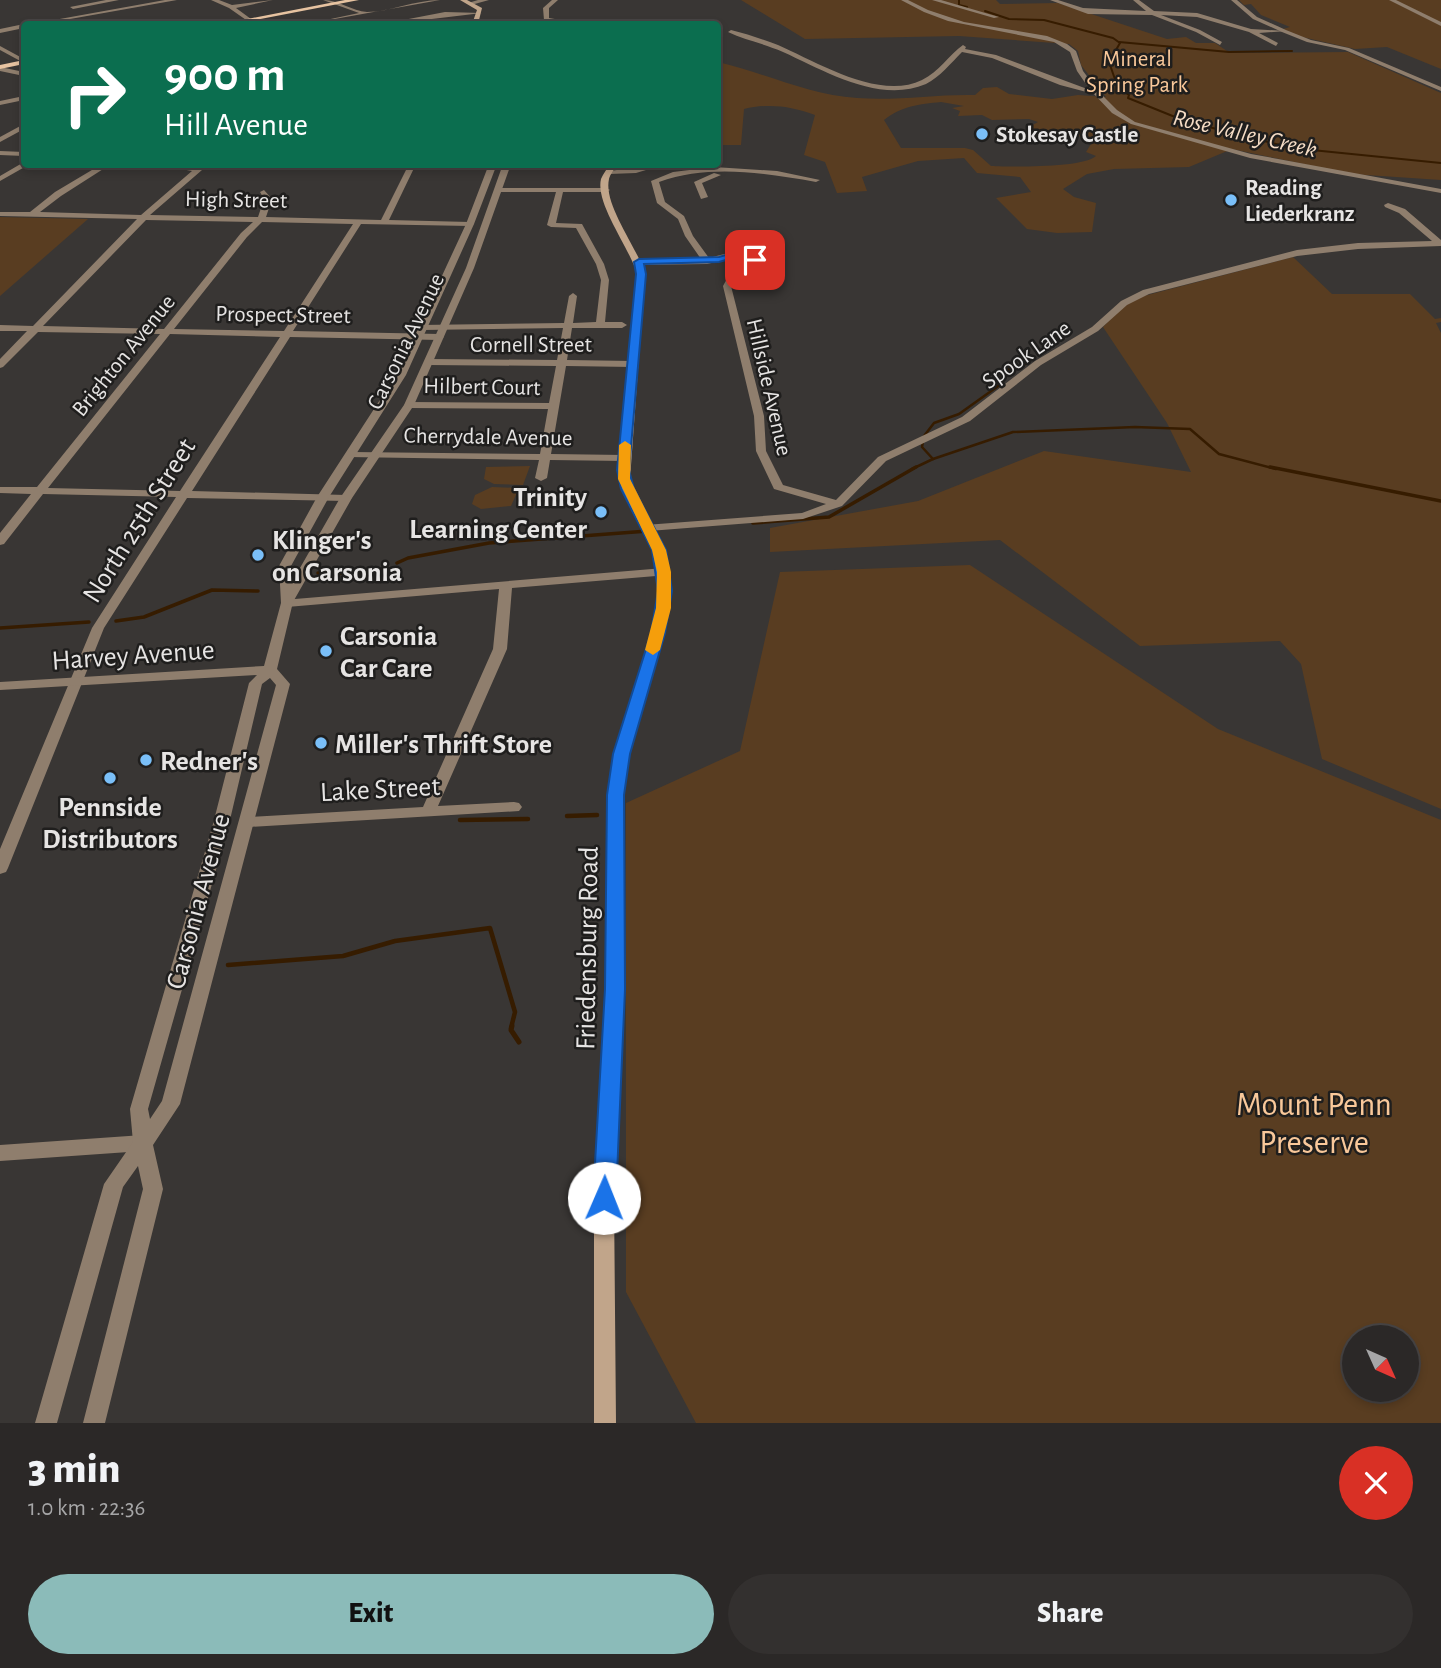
<!DOCTYPE html>
<html lang="en">
<head>
<meta charset="utf-8">
<style>
	:root { --surface:#2b2827; --page:#33302f; --text:#f1f3f6; --muted:#a6a6a7; --line:#474444; --accent:#8bbbb9 }
	body { margin:0; font-family:"Alegreya Sans",sans-serif; background:var(--page); color:var(--text); height:100vh; display:flex; flex-direction:column; font-size:26px; white-space:nowrap }
	* { box-sizing:border-box; margin:0 }
	p { font-size:23px; color:var(--muted) }
	.icon { flex:none; width:38px; height:38px; fill:none; stroke:currentColor; stroke-width:2; stroke-linecap:round; stroke-linejoin:round }
	.map { position:relative; height:1423px; overflow:hidden }
	.panel { display:flex; flex-direction:column; background:var(--surface); flex:1 }
	.panel>* { flex:none }
	.guide { position:absolute; left:21px; top:21px; width:700px; height:147px; border-radius:7px; box-shadow:0 4px 10px #0003,0 0 0 2px var(--line); background:#0b6e4f; color:#fff; overflow:hidden }
	.needle { width:46px; rotate:135deg }
	.buttons { position:absolute; left:1342px; top:1325px; display:grid; gap:14px }
	.buttons a { display:grid; place-items:center; width:77px; height:77px; border-radius:50%; background:var(--surface); box-shadow:0 4px 10px #0003,0 0 0 2px var(--line); font-size:35px }
	.pin { position:absolute; display:grid; place-items:center; width:60px; height:60px; color:#fff; margin:-30px; border-radius:14px; box-shadow:0 4px 10px #0006 }
	.me { position:absolute; width:77px; margin:-38px; rotate:1deg; stroke-linejoin:round; filter:drop-shadow(0 0 5px #0008) }
	.turn { display:flex; align-items:center; gap:24px; height:147px; padding:0 28px; font-size:32px }
	.turn .icon { width:91px; height:91px; stroke-width:2.5 }
	.turn b { display:block; font-size:49px; line-height:60px }
	.round { display:grid; place-items:center; flex:none; width:74px; height:74px; border-radius:37px; background:var(--page) }
	.head { display:flex; align-items:center; justify-content:space-between; height:119px; padding:0 28px }
	h1 { font-size:42px; font-weight:800; line-height:52px }
	.cta { display:flex; gap:14px; margin-top:auto; padding:14px 28px }
	.cta a { flex:1; height:80px; border-radius:42px; background:var(--accent); color:#111; font-size:28px; font-weight:800; line-height:80px; text-align:center }
	.cta a+a { background:var(--page); color:var(--text) }
	.map>svg:first-child { display:block }
	.green { fill:#593d21; fill-rule:evenodd }
	.lines { fill:none; stroke-linecap:round; stroke-linejoin:round }
	.stream-far4 { stroke:#361c00; stroke-width:2 }
	.stream-far3 { stroke:#361c00; stroke-width:2.5 }
	.stream-far2 { stroke:#361c00; stroke-width:3.5 }
	.stream-far1 { stroke:#361c00; stroke-width:4.5 }
	.stream { stroke:#361c00; stroke-width:5 }
	.minor { fill:#8f7e6d; fill-rule:evenodd }
	.tertiary { fill:#8f7e6d; fill-rule:evenodd }
	.secondary { fill:#c1a58a; fill-rule:evenodd }
	.primary { fill:#e7c3a1; fill-rule:evenodd }
	.route { fill:#1a73e8; stroke:#114b97; stroke-width:2 }
	.slow { fill:#f59e0b }
	.poi-dot { fill:#7abff8; stroke:#1f1e1d; stroke-width:2.5 }
	.labels { text-anchor:middle; stroke-width:5; stroke-linejoin:round; paint-order:stroke }
	.far-park-label { font-size:23px; fill:#f9c89a; stroke:#1f1e1d }
	.far-poi-label { font-size:23px; font-weight:bold; fill:#e6e4e3; stroke:#1f1e1d; text-anchor:start }
	.far-street-label { font-size:23px; fill:#e6e4e3; stroke:#1f1e1d }
	.far-water-label { font-size:24px; font-style:italic; fill:#f6ddc6; stroke:#1f1e1d }
	.poi-label { font-size:28px; font-weight:bold; fill:#e6e4e3; stroke:#1f1e1d; text-anchor:start }
	.street-label { font-size:28px; fill:#e6e4e3; stroke:#1f1e1d }
	.near-park-label { font-size:33px; fill:#f9c89a; stroke:#1f1e1d }
</style>
</head>
<body>
<div class="map">
<svg width="1441" height="1423" viewBox="0 0 1441 1423">
	<rect width="100%" height="100%" fill="#393634"/>
	<g class="green">
		<path d="M 741,0 L 996,0 L 1000,4 L 1058,3 L 1167,39 L 1186,37 L 1196,43 L 1215,43 L 1230,53 L 1348,52 L 1441,93 L 1441,180 L 1351,174 L 1232,149 L 1189,167 L 1114,169 L 1087,174 L 1063,189 L 1074,197 L 1096,203 L 1092,232 L 1057,233 L 1027,229 L 996,198 L 1031,192 L 1020,177 L 977,173 L 964,158 L 918,161 L 862,177 L 867,191 L 837,193 L 825,162 L 804,155 L 815,115 C 792,106 768,103 744,109 L 741,145 L 718,145 L 718,62 C 765,73 809,95 857,98 C 897,101 936,94 975,95 L 983,88 L 997,87 L 1009,94 L 1052,99 L 1078,95 L 1106,97 L 1081,65 L 1078,51 L 1069,44 L 959,36 L 805,39 ZM 941,102 L 964,106 L 952,108 L 960,111 L 958,116 L 982,115 L 992,120 L 1029,119 L 1038,122 L 1027,128 C 1048,147 1066,121 1091,144 L 1086,152 L 1096,156 C 1083,168 1011,167 991,166 L 973,150 L 965,148 L 901,148 L 884,120 C 902,106 919,104 941,102 Z"/>
		<polygon points="1239,0 1441,0 1441,69 1387,47 1355,49 1302,37 1283,29 1290,27 1261,15 1251,4 1244,5"/>
		<polygon points="0,217 88,219 0,296"/>
		<polygon points="1293,257 1332,294 1410,294 1435,319 1441,318 1441,322 1436,323 1441,333 1441,809 1322,759 1301,664 1280,641 1140,646 1000,540 770,552 770,528 918,501 1044,451 1191,472 1167,423 1103,327 1121,308 1140,297"/>
		<polygon points="530,466 523,485 494,484 484,479 486,467"/>
		<polygon points="492,487 519,488 511,506 481,509 472,504 475,495"/>
		<path d="M 970,565 L 1218,729 L 1441,820 L 1441,1423 L 696,1423 L 626,1292 L 626,803 L 740,751 L 780,572 ZM 1354,1337 L 1407,1337 L 1407,1390 L 1354,1390 Z"/>
	</g>
	<g class="lines">
		<g class="stream-far4">
			<polyline points="959,0 959,5 967,7"/>
			<polyline points="985,11 1009,19 1044,20 1113,38 1120,43 1109,62 1118,88 1129,95 1128,98 1185,121 1292,148 1441,163"/>
			<polyline points="1119,42 1229,52 1292,51"/>
		</g>
		<g class="stream-far3">
			<polyline points="933,459 1013,432 1135,427 1190,429 1219,454 1276,469"/>
			<polyline points="912,469 933,459 922,447 924,436 934,423 959,414 1001,384 1001,372 1028,363"/>
		</g>
		<g class="stream-far2">
			<polyline points="1270,467 1441,501"/>
			<polyline points="753,523 829,517 916,467"/>
			<polyline points="397,563 408,558 489,543 648,531"/>
			<polyline points="318,573 374,573"/>
			<polyline points="116,621 144,617 212,590 258,591"/>
			<polyline points="0,628 89,622"/>
		</g>
		<g class="stream-far1">
			<polyline points="567,816 597,815"/>
			<polyline points="460,820 528,819"/>
			<polyline points="228,965 343,956 395,941 490,928 515,1012 511,1028"/>
		</g>
		<polyline class="stream" points="512,1026 511,1030 519,1042"/>
		<g class="minor">
			<polygon points="106,0 119,0 73,9 70,7"/>
			<polygon points="165,0 177,0 42,24 32,24"/>
			<polygon points="211,0 219,0 232,5 273,0 236,8 251,19 249,22 229,8"/>
			<path d="M 323,0 C 339,0 352,11 367,12 C 389,12 415,0 440,0 L 307,24 L 359,13 Z"/>
			<polygon points="478,0 489,0 471,5 468,3"/>
			<polygon points="552,0 558,0 549,8 549,18 584,24 555,24 544,20 543,8"/>
			<path d="M 901,0 L 908,0 L 928,10 L 964,22 L 1047,36 L 1067,44 L 1076,51 L 1083,71 L 1098,91 L 1117,110 L 1135,122 L 1251,154 L 1441,189 L 1441,193 L 1250,158 L 1131,124 L 1112,113 L 1094,94 L 1060,85 L 992,58 L 962,52 C 951,63 940,77 926,84 C 879,104 825,71 783,52 C 765,44 745,40 728,32 L 731,30 C 747,34 762,39 778,45 C 817,62 879,101 922,80 C 939,72 949,55 963,45 L 966,47 L 965,49 L 996,55 L 1090,90 L 1077,71 L 1070,52 L 1054,42 L 948,21 L 924,12 Z"/>
			<polygon points="932,0 941,0 999,17 994,18"/>
			<polygon points="1050,0 1058,0 1083,8 1146,11 1133,0 1139,0 1154,11 1197,13 1251,29 1287,31 1259,33 1278,43 1276,46 1249,32 1197,17 1161,15 1200,30 1222,42 1220,45 1196,32 1152,15 1088,14"/>
			<polygon points="1389,0 1396,0 1441,22 1441,26"/>
			<polygon points="445,12 482,13 390,24 393,22"/>
			<polygon points="24,24 24,28 0,33 0,29"/>
			<polygon points="0,46 24,59 24,63 0,50"/>
			<polygon points="0,67 24,72 24,76 0,71"/>
			<polygon points="24,96 24,100 0,105 0,101"/>
			<polygon points="24,124 24,129 0,142 0,137"/>
			<polygon points="0,151 24,152 24,156 0,155"/>
			<polygon points="24,162 24,164 30,164 0,181 0,176"/>
			<path d="M 102,164 L 111,164 L 61,196 L 40,212 L 141,215 L 192,171 L 154,164 L 176,164 L 202,170 L 150,215 L 258,217 L 264,199 L 260,192 L 264,190 L 272,199 L 266,217 L 381,220 L 409,164 L 416,164 L 389,220 L 470,222 L 474,224 L 470,226 L 361,224 L 293,331 L 439,334 L 444,337 L 439,340 L 290,337 L 192,491 L 346,495 L 352,498 L 346,501 L 187,498 L 104,628 L 8,868 L 6,872 L 0,874 L 0,849 L 92,628 L 176,497 L 43,494 L 4,544 L 0,545 L 0,533 L 31,494 L 0,493 L 0,487 L 37,487 L 160,334 L 38,332 L 3,367 L 0,368 L 0,359 L 27,331 L 0,331 L 0,325 L 33,326 L 137,219 L 0,216 L 0,212 L 30,212 L 55,192 ZM 146,220 L 253,222 L 241,233 L 164,329 L 43,326 ZM 262,222 L 353,224 L 284,331 L 174,329 L 247,237 ZM 170,334 L 280,337 L 180,491 L 48,488 Z"/>
			<polygon points="652,164 666,164 636,173 609,174 605,172"/>
			<path d="M 714,167 L 777,171 L 820,180 L 816,182 C 764,173 710,164 659,182 L 665,202 L 684,216 L 693,236 L 709,258 C 726,254 748,245 762,258 L 736,279 L 731,286 L 764,416 L 766,451 L 783,485 L 836,500 L 878,457 L 962,417 L 1035,361 L 1092,327 L 1121,301 L 1143,290 L 1297,250 L 1358,243 L 1432,241 L 1399,213 L 1385,207 L 1384,205 L 1388,203 L 1405,209 L 1441,240 L 1441,246 L 1358,249 L 1297,256 L 1149,294 L 1127,305 L 1098,331 L 1041,365 L 970,421 L 886,461 L 842,506 L 803,519 L 649,531 L 643,527 L 645,525 L 802,513 L 826,504 L 774,489 L 756,451 L 754,416 L 723,286 L 729,275 L 753,258 L 743,256 L 707,264 L 639,265 L 635,262 L 639,259 L 701,259 L 685,236 L 678,219 L 657,203 L 651,181 L 673,172 Z"/>
			<polygon points="714,173 721,175 702,183 708,197 701,199 694,182"/>
			<polygon points="500,188 606,188 610,190 606,192 563,192 556,223 582,224 604,264 609,280 605,322 622,322 627,325 622,328 572,328 567,360 633,361 638,364 633,367 566,366 551,454 624,455 629,458 624,461 550,460 547,478 541,481 535,478 539,460 348,457 347,455 352,452 540,454 548,409 409,408 404,405 409,402 549,403 556,366 429,365 424,362 429,359 557,360 563,328 423,330 418,327 420,325 564,323 569,296 573,293 577,296 573,323 596,322 601,280 596,264 576,228 551,227 547,225 556,192 497,192 496,190"/>
			<polygon points="664,568 668,569 670,572 668,575 512,588 507,649 438,806 514,802 519,803 522,807 519,811 248,827 243,826 240,822 243,818 248,817 423,807 493,649 499,589 287,607 283,606 281,603 283,600"/>
			<polygon points="143,1135 150,1137 153,1143 150,1149 143,1151 0,1161 0,1145"/>
		</g>
		<g class="tertiary">
			<polygon points="1231,0 1237,0 1257,17 1286,30 1311,40 1349,48 1441,87 1441,91 1345,50 1307,42 1282,32 1253,19"/>
			<path d="M 489,164 L 497,164 L 474,224 L 406,375 L 329,497 L 291,566 L 292,582 L 340,498 L 404,405 L 466,268 L 503,164 L 511,164 L 474,268 L 414,405 L 352,498 L 293,602 L 277,669 L 290,684 L 180,1104 L 153,1145 L 163,1189 L 105,1423 L 83,1423 L 143,1189 L 138,1166 L 123,1187 L 57,1423 L 35,1423 L 104,1184 L 133,1142 L 130,1109 L 213,824 L 249,683 L 257,675 L 0,690 L 0,682 L 264,666 L 281,603 L 279,566 L 317,497 L 396,375 L 466,224 ZM 270,678 L 276,685 L 162,1101 L 150,1119 L 148,1109 L 229,824 L 262,684 Z"/>
		</g>
		<g class="secondary">
			<polygon points="460,0 467,0 482,8 478,24 472,24 477,10"/>
			<path d="M 610,164 L 617,164 C 615,169 610,174 609,179 C 603,205 638,248 645,274 L 630,479 L 665,550 L 671,591 L 665,633 L 628,754 L 623,795 L 624,989 L 614,1198 L 616,1423 L 594,1423 L 594,1198 L 606,989 L 607,795 L 614,754 L 651,633 L 659,591 L 653,550 L 618,479 L 637,274 C 630,248 595,204 601,179 C 603,174 607,169 610,164 Z"/>
		</g>
		<g class="primary">
			<polygon points="345,0 359,0 235,24 222,24"/>
			<polygon points="24,60 24,64 0,69 0,65"/>
		</g>
	</g>
	<polygon class="route" points="743,250 759,253 762,258 755,263 750,260 752,258 743,255 719,262 644,264 646,274 629,470 634,489 666,550 672,591 665,633 630,754 624,795 625,989 616,1198 612,1205 604,1208 596,1205 593,1198 605,989 607,795 613,754 651,633 658,591 652,550 621,489 617,470 636,274 634,262 639,259 719,257"/>
	<polygon class="slow" points="625,441 631,445 630,479 666,550 671,572 671,608 660,650 653,655 645,650 656,608 657,572 652,550 618,479 619,445"/>
	<g class="poi-dot">
		<circle cx="982" cy="134" r="7"/>
		<circle cx="1231" cy="200" r="7"/>
		<circle cx="601" cy="512" r="7"/>
		<circle cx="258" cy="555" r="7"/>
		<circle cx="326" cy="651" r="7"/>
		<circle cx="321" cy="743" r="7"/>
		<circle cx="146" cy="760" r="7"/>
		<circle cx="110" cy="778" r="7"/>
	</g>
	<g class="labels">
		<g class="far-park-label">
			<text x="1137" y="66">Mineral<tspan x="1137" dy="26">Spring Park</tspan></text>
		</g>
		<g class="far-poi-label">
			<text x="996" y="142">Stokesay Castle</text>
			<text x="1245" y="195">Reading<tspan x="1245" dy="26">Liederkranz</tspan></text>
		</g>
		<g class="far-street-label">
			<text transform="translate(236 199) rotate(1)" y="8">High Street</text>
			<text transform="translate(283 314) rotate(1)" y="8">Prospect Street</text>
			<text transform="translate(405 341) rotate(-64)" y="8">Carsonia Avenue</text>
			<text x="531" y="352">Cornell Street</text>
			<text transform="translate(1026 354) rotate(-35)" y="8">Spook Lane</text>
			<text transform="translate(123 355) rotate(-51)" y="8">Brighton Avenue</text>
			<text transform="translate(482 386) rotate(1)" y="8">Hilbert Court</text>
			<text transform="translate(770 387) rotate(77)" y="8">Hillside Avenue</text>
			<text transform="translate(488 436) rotate(1)" y="8">Cherrydale Avenue</text>
		</g>
		<g class="far-water-label">
			<text transform="translate(1245 133) rotate(13)" y="8">Rose Valley Creek</text>
		</g>
		<g class="poi-label">
			<text x="587" y="506" text-anchor="end">Trinity<tspan x="587" dy="32">Learning Center</tspan></text>
			<text x="272" y="549">Klinger's<tspan x="272" dy="32">on Carsonia</tspan></text>
			<text x="340" y="645">Carsonia<tspan x="340" dy="32">Car Care</tspan></text>
			<text x="335" y="753">Miller's Thrift Store</text>
			<text x="160" y="770">Redner's</text>
			<text x="110" y="816" text-anchor="middle">Pennside<tspan x="110" dy="32">Distributors</tspan></text>
		</g>
		<g class="street-label">
			<text transform="translate(138 520) rotate(-58)" y="10">North 25th Street</text>
			<text transform="translate(133 654) rotate(-4)" y="10">Harvey Avenue</text>
			<text transform="translate(380 788) rotate(-3)" y="10">Lake Street</text>
			<text transform="translate(197 901) rotate(-75)" y="10">Carsonia Avenue</text>
			<text transform="translate(586 948) rotate(-89)" y="10">Friedensburg Road</text>
		</g>
		<g class="near-park-label">
			<text x="1314" y="1115">Mount Penn<tspan x="1314" dy="38">Preserve</tspan></text>
		</g>
	</g>
</svg>
<div class="buttons">
<a><svg class="needle" viewBox="-14 -14 28 28"><path d="M0-13l5 13h-10z" fill="#e53935"/><path d="M0 13l5-13h-10z" fill="#a6a6a7"/></svg></a>
</div>
<div class="pin" style="left:755px;top:260px;background:#d93025"><svg class="icon" aria-label="arrive" viewBox="0 0 24 24"><path d="M6 21V4h12l-3 4 3 4H6"/></svg></div>
<svg class="me" style="left:604px;top:1198px" viewBox="-20 -20 40 40"><circle r="19" fill="#fff"/><path d="M0-13L10 11 0 6-10 11z" fill="#1a73e8"/></svg>
<div class="guide">
<div class="turn"><svg class="icon" aria-label="right" viewBox="0 0 24 24"><path d="M7 20v-9h11M14 6l5 5-5 5"/></svg><div><b>900 m</b>Hill Avenue</div></div>
</div>
</div>
<section class="panel">
<div class="head"><div><h1>3 min</h1><p>1.0 km · 22:36</p></div><a class="round" style="background:#d93025;color:#fff"><svg class="icon" aria-label="close" viewBox="0 0 24 24"><path d="M6 6l12 12M18 6L6 18"/></svg></a></div>
<div class="cta"><a>Exit</a><a>Share</a></div>
</section>
</body>
</html>
